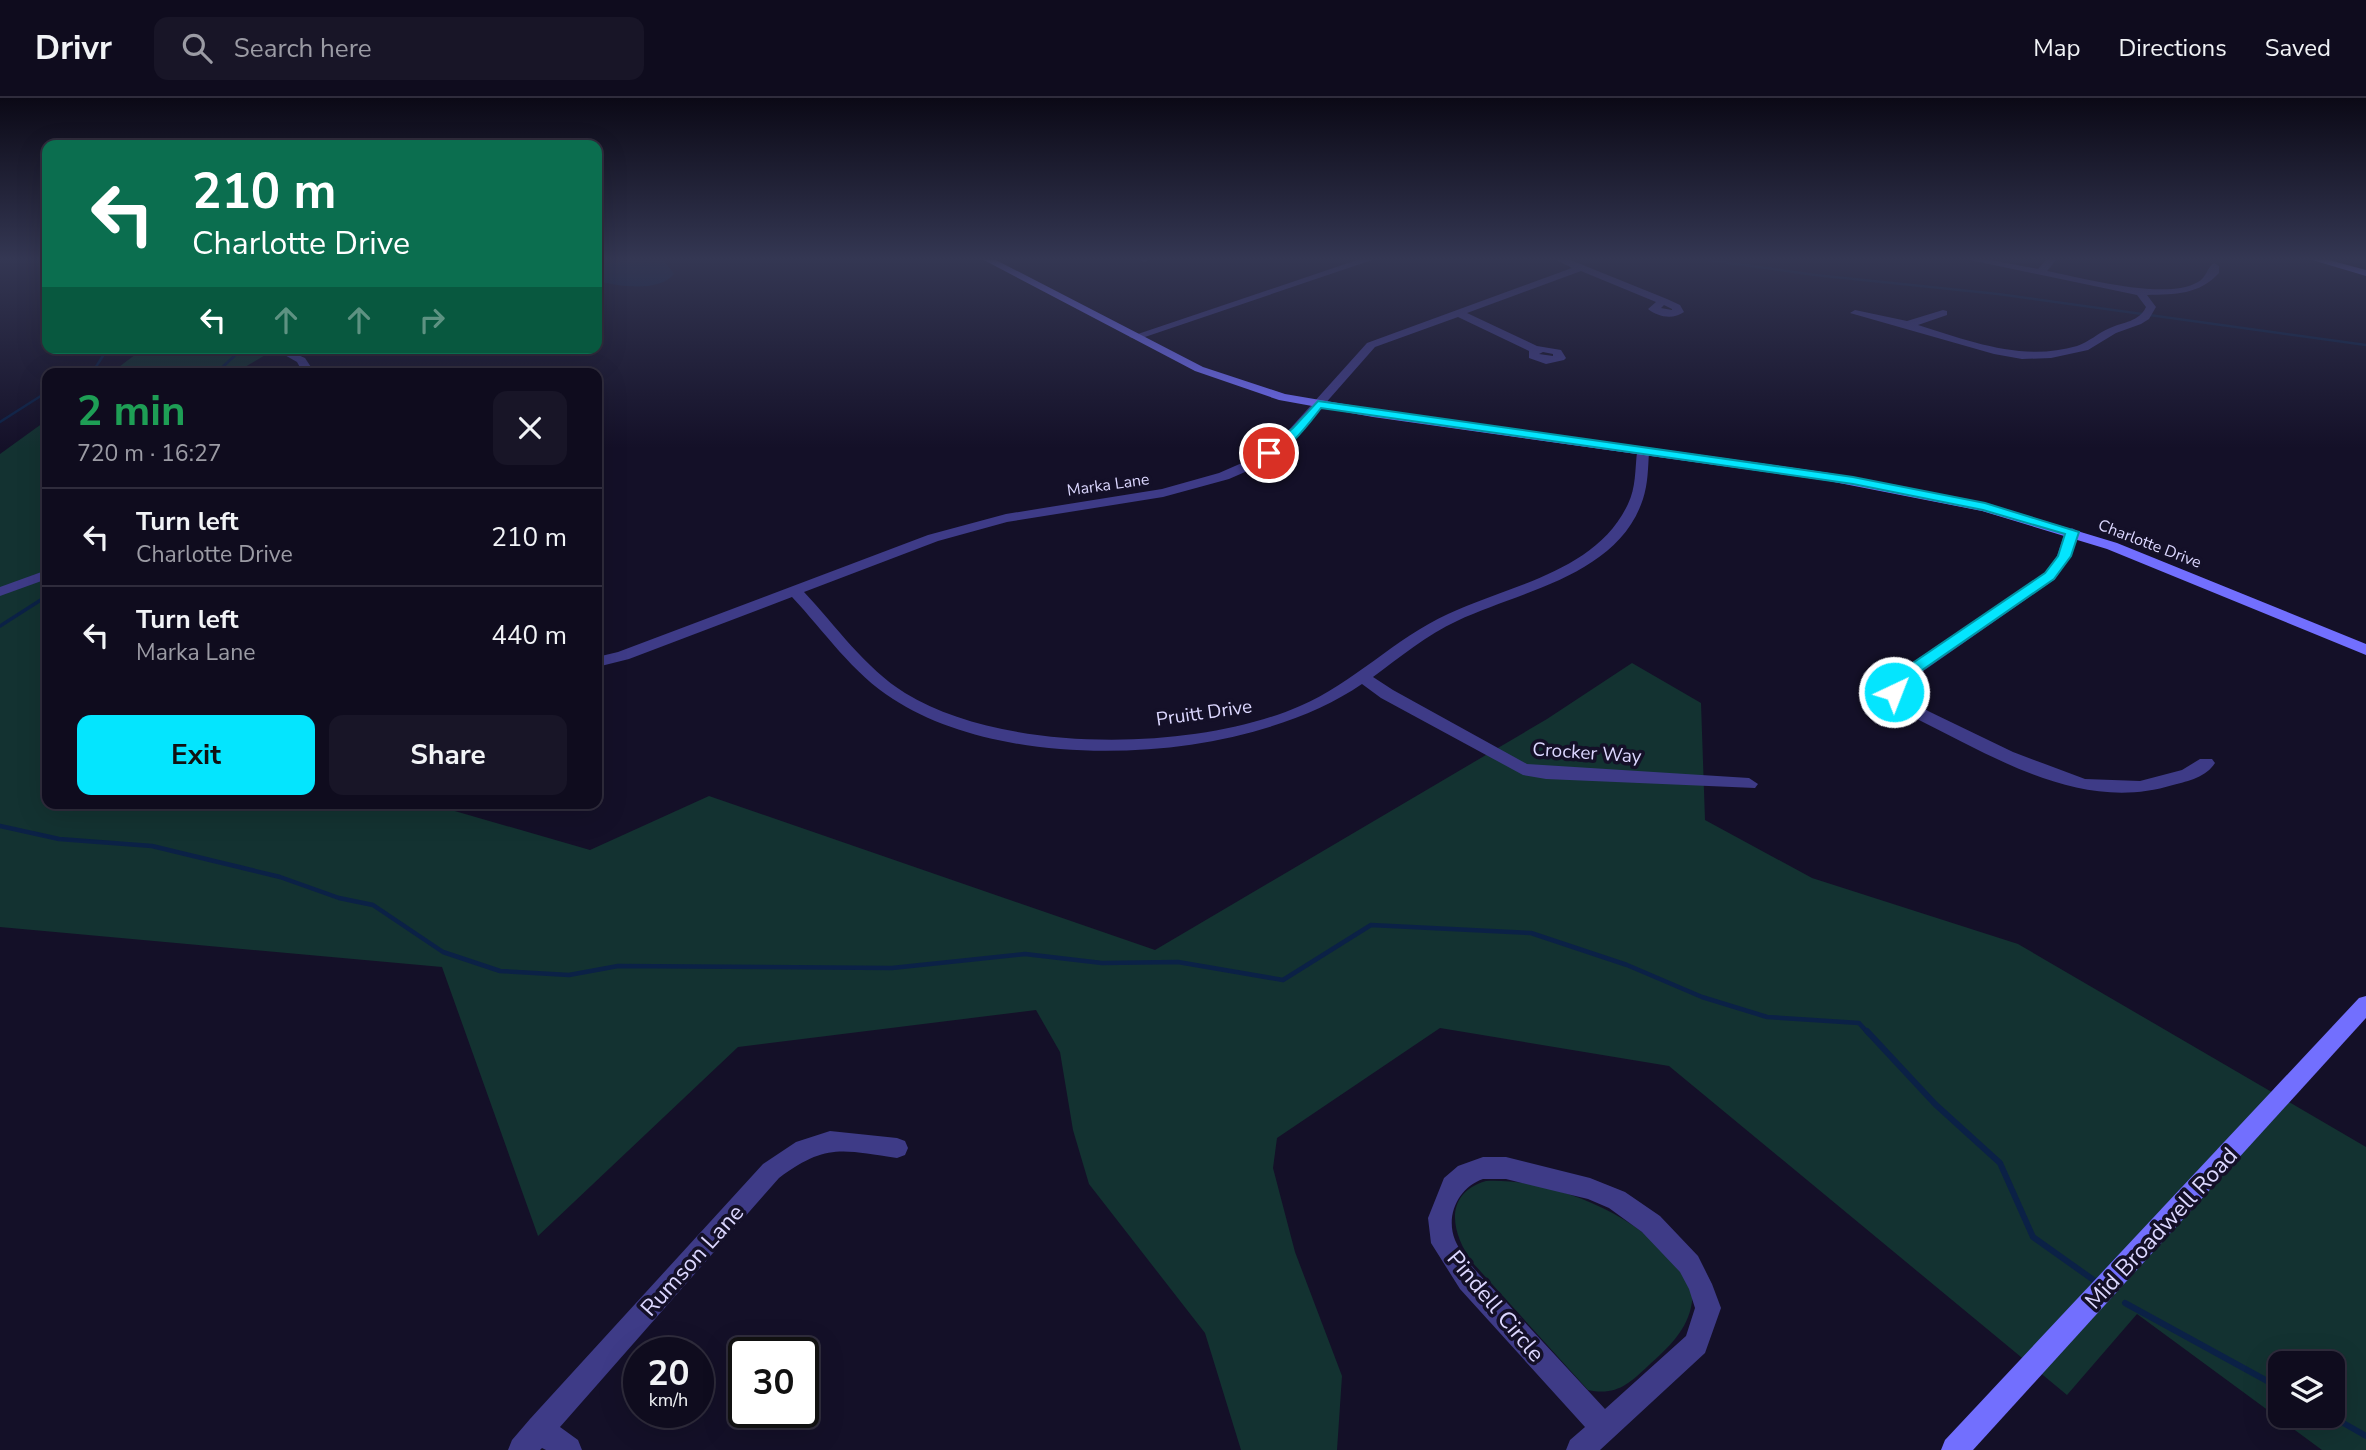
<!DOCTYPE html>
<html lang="en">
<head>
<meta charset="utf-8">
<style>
	:root { --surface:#0f0c1e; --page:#181527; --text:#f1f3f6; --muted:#9b9ba4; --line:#2f2c3c; --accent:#04e5fe }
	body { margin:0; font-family:"Nunito Sans",sans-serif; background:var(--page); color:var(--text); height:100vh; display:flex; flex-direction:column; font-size:26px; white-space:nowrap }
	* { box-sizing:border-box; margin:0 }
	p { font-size:23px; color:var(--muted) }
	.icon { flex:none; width:38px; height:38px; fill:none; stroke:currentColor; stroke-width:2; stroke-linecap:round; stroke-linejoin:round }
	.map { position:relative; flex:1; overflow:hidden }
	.panel { position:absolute; left:42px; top:270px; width:560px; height:441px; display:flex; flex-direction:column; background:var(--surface); border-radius:14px; box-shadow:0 7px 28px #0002,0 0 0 2px var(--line) }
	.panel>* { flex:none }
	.hud { position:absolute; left:42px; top:42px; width:560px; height:214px; border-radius:14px; box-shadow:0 7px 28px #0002,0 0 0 2px var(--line); background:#0b6e4f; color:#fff; overflow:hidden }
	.controls { position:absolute; left:2268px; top:1253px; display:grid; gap:14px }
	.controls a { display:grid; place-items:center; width:77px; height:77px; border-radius:14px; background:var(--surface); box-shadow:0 7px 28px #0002,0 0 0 2px var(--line); font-size:35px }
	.speed { position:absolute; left:623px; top:1239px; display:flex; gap:14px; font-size:35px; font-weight:700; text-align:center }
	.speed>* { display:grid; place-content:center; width:91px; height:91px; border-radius:50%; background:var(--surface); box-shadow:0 7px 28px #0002,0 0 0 2px var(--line); line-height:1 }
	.speed small { font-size:18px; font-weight:400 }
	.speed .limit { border:4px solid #111; border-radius:10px; background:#fff; color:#111 }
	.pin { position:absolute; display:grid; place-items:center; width:60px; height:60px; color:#fff; margin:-30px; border:4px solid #fff; border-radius:50%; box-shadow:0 2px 7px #0007 }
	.me { position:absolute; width:77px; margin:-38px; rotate:43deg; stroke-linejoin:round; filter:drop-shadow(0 0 5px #0008) }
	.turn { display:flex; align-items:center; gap:24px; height:147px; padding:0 35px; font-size:32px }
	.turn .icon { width:91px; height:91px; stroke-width:2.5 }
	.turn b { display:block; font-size:49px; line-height:60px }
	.lanes { display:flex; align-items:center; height:66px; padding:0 35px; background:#0003; justify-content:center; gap:35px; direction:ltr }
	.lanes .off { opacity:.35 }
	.round { display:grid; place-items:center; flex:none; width:74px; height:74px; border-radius:14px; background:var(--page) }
	.head { display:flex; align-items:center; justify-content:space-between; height:119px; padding:0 35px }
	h1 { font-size:42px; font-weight:700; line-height:52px; color:#1e9e55 }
	.button { display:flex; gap:14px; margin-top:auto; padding:14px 35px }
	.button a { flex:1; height:80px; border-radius:14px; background:var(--accent); color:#111; font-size:28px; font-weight:700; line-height:80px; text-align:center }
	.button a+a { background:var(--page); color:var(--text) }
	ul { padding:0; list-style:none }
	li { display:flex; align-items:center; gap:21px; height:98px; padding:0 35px; border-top:2px solid var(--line) }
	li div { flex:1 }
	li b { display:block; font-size:26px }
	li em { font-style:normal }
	header { display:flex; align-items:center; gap:42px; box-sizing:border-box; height:98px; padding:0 35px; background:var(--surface); border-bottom:2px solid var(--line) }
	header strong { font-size:33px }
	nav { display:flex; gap:38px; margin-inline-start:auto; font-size:24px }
	.search { width:490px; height:63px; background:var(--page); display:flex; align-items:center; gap:18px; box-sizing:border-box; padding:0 24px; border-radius:14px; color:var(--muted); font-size:26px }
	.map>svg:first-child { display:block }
	.green { fill:#133231; fill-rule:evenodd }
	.water { fill:#0b2146 }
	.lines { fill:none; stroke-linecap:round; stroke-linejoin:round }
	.stream-far3 { stroke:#0b2146; stroke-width:2.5 }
	.stream-far2 { stroke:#0b2146; stroke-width:3.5 }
	.stream-far1 { stroke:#0b2146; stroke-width:4.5 }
	.stream { stroke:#0b2146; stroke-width:6 }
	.street { fill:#3e3b87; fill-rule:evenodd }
	.secondary { fill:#726ffe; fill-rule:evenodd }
	.route { fill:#04e5fe; stroke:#0395a5; stroke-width:2 }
	.labels { text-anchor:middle; stroke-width:7; stroke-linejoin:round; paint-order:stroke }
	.far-street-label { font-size:16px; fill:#dcd7ff; stroke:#141028 }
	.street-label { font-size:19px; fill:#dcd7ff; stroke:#141028 }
	.near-street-label { font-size:23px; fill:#dcd7ff; stroke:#141028 }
</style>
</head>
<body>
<header>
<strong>Drivr</strong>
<div class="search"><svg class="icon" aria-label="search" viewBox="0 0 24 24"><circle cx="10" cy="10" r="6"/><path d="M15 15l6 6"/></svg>Search here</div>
<nav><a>Map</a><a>Directions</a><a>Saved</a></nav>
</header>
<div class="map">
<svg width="2366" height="1352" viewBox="0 0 2366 1352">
	<rect width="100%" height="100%" fill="#141028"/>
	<g class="green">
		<polygon points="144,250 277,250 235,275 111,275"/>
		<path d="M 47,322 L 47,705 L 427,705 L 590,752 L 709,698 L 1155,852 L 1547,621 L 1632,565 L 1701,605 L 1705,722 L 1812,780 L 2018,846 L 2366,1049 L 2366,1352 L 2322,1352 L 2137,1216 L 2067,1297 L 1669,968 L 1440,930 L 1277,1040 L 1273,1070 L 1295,1154 L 1342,1278 L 1337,1352 L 1241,1352 L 1205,1235 L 1089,1086 L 1073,1032 L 1060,954 L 1036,912 L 738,949 L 538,1138 L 442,869 L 0,829 L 0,356 ZM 2280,1265 L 2333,1265 L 2333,1318 L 2280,1318 Z"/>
		<path d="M 1486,1083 C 1552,1080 1645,1118 1681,1174 C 1687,1183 1694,1193 1692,1204 C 1688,1232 1668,1250 1648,1268 C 1629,1286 1616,1298 1588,1292 L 1472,1164 C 1452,1136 1442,1096 1486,1083 Z"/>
	</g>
	<path class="water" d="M 635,161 L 663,161 L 674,176 C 658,195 618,188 597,183 L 597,167 Z"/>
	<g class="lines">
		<g class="stream-far3">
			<polyline points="1701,161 1815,177 1998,196 2366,247"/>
			<polyline points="92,275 108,250"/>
			<polyline points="216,275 243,250"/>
			<polyline points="0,324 47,294"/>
		</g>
		<polyline class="stream-far2" points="0,528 47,498"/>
		<polyline class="stream-far1" points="0,728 59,741 152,748 280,779 339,800 373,807 443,854 500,873 569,877 618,868 892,870 1025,856 1102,865 1178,864 1283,882 1371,827 1531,835 1627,867 1702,899 1767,919 1859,925 1868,935"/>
		<g class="stream">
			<polyline points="1867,933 1935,1006 2000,1065 2033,1139 2095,1183"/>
			<polyline points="2125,1205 2280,1290"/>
			<polyline points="2331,1318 2366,1338"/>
		</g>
		<g class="street">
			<polygon points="1137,161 1150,161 1145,164"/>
			<polygon points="1360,161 1375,161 1139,241 1129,239"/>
			<path d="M 1555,161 L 1568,161 L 1667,201 L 1680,207 L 1684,214 C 1673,222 1658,219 1648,211 L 1656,204 L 1581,173 L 1467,215 L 1537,248 L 1561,252 L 1566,260 L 1564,262 L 1546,266 L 1529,260 L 1529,253 L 1458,219 L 1375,249 L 1286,350 L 1261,367 L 1229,381 L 1163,399 L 1007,424 L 938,443 L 804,494 C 836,528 865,570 905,595 C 1004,656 1195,654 1300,608 C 1354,585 1395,540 1448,516 C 1510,487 1596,474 1628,406 C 1636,390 1635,371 1637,354 L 1643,350 L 1649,354 C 1648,370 1648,386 1643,401 C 1618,478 1520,493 1457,523 C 1427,537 1400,559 1373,579 L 1393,592 L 1527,666 L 1749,680 L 1758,686 L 1755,690 L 1546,681 L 1523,677 L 1381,600 L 1362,586 C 1247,665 1013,679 893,601 C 853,576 824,533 792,499 L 629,561 L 597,569 L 597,559 L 618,554 L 928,437 L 1006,416 L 1162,391 L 1219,375 L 1251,361 L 1278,344 L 1367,245 L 1572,170 ZM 1664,207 L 1672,211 L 1672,212 L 1661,210 ZM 1543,254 L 1553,256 L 1553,258 L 1539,256 Z"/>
			<path d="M 1965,161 L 1985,161 L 2038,171 L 2047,161 L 2057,161 L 2047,173 C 2083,180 2166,203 2198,184 C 2207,179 2207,169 2214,165 L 2219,168 L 2219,175 C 2199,197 2175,196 2147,197 L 2156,209 L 2149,221 L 2141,226 L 2116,235 L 2088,252 L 2051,260 L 2022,261 L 1994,256 L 1850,215 L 1855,212 L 1907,223 L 1943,212 L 1947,213 L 1947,217 L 1918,227 C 1969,243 2023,264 2077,248 C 2089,244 2098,235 2110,230 C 2123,224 2139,224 2146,209 L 2137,197 Z"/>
			<polygon points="289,253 305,260 315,275 303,275 297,264 283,256"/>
			<path d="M 2072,430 L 2079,434 L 2071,458 L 2055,481 L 1909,583 L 1902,593 L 1928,613 L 2013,654 L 2085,681 L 2140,683 L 2182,672 L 2200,661 L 2212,661 L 2215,665 C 2206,679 2189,683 2173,687 C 2082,715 1996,660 1917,621 L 1901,611 L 1886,594 L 1888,585 L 1897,575 L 2045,475 L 2057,458 L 2065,434 Z"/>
			<polygon points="47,472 47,481 0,498 0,489"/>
			<path d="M 830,1033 L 897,1040 L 905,1043 L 908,1050 L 905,1057 L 897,1060 C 842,1052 826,1045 779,1080 L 560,1329 L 578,1342 L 582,1352 L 546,1352 L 542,1350 L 540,1352 L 508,1352 L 512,1342 L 530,1321 L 763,1066 L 796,1044 Z"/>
			<path d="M 1483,1059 L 1506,1059 L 1590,1080 L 1625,1094 L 1660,1118 L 1698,1158 L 1712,1186 L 1721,1210 L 1705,1255 L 1600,1352 L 1566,1352 L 1570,1342 L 1585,1329 L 1460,1191 L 1431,1145 L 1428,1120 L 1444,1080 L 1458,1068 ZM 1483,1081 L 1506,1081 L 1588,1101 L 1609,1110 L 1642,1134 L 1680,1174 L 1689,1191 L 1695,1210 L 1686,1238 L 1605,1311 C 1572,1275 1539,1240 1506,1204 C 1489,1186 1465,1165 1455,1142 C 1445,1117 1459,1089 1483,1081 Z"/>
		</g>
		<g class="secondary">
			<polygon points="982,161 994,161 1203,269 1285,296 1373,311 1829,375 1985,405 2117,445 2366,546 2366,557 2107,451 1982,413 1829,383 1373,319 1279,302 1195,273"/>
			<polygon points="2309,161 2325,161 2366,172 2366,178"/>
			<polygon points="2366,898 2366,920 1973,1352 1941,1352 1945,1342 2359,900"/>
		</g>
	</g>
	<linearGradient id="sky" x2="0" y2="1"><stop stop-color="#0b0916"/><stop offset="0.46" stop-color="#343753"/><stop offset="1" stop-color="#343753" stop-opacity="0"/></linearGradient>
	<rect width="2366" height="350" fill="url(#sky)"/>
	<path class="route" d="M 1318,303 L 1853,379 L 1985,405 L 2079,434 L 2071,458 L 2054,481 L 1908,582 L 1899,597 L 1894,599 L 1887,594 L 1888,585 L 1898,575 L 2045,475 L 2058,458 L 2065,436 L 1983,412 L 1853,386 L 1321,310 C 1310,324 1284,360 1265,358 L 1265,353 L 1293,330 Z"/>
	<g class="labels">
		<g class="far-street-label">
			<text transform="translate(1108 386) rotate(-8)" y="6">Marka Lane</text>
			<text transform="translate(2150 445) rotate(21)" y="6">Charlotte Drive</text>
		</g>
		<g class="street-label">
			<text transform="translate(1204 614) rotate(-8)" y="7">Pruitt Drive</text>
			<text transform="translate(1587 654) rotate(4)" y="7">Crocker Way</text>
		</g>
		<g class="near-street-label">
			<text transform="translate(2161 1130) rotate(-47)" y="8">Mid Broadwell Road</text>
			<text transform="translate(692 1162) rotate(-48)" y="8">Rumson Lane</text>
			<text transform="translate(1496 1208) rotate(50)" y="8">Pindell Circle</text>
		</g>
	</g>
</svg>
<div class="controls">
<a><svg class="icon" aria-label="layers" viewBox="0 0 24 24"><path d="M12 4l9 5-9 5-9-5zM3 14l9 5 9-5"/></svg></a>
</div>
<div class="speed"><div>20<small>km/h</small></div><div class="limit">30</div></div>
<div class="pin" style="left:1269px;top:355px;background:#d93025"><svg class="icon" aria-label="arrive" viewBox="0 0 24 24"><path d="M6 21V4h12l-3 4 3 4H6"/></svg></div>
<svg class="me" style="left:1894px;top:594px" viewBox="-20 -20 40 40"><circle r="17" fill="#04e5fe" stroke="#fff" stroke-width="3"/><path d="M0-11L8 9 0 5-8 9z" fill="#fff"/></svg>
<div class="hud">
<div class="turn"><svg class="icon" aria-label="left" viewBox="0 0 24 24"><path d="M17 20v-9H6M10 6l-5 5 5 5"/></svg><div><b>210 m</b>Charlotte Drive</div></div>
<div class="lanes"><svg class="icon" aria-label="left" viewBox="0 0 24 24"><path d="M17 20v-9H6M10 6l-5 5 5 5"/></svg><svg class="icon off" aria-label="ahead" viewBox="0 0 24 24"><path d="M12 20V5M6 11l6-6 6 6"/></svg><svg class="icon off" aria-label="ahead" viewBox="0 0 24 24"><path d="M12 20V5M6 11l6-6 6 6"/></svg><svg class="icon off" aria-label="right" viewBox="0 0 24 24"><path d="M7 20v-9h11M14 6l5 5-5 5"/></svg></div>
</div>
<section class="panel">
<div class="head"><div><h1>2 min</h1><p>720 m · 16:27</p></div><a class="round"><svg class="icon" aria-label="close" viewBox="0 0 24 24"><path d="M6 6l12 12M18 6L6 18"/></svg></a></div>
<ul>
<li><svg class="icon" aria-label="left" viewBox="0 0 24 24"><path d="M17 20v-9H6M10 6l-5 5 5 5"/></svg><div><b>Turn left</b><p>Charlotte Drive</p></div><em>210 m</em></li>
<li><svg class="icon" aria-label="left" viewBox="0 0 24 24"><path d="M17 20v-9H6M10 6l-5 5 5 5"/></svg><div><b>Turn left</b><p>Marka Lane</p></div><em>440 m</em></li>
</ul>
<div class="button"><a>Exit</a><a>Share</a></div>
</section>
</div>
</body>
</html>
